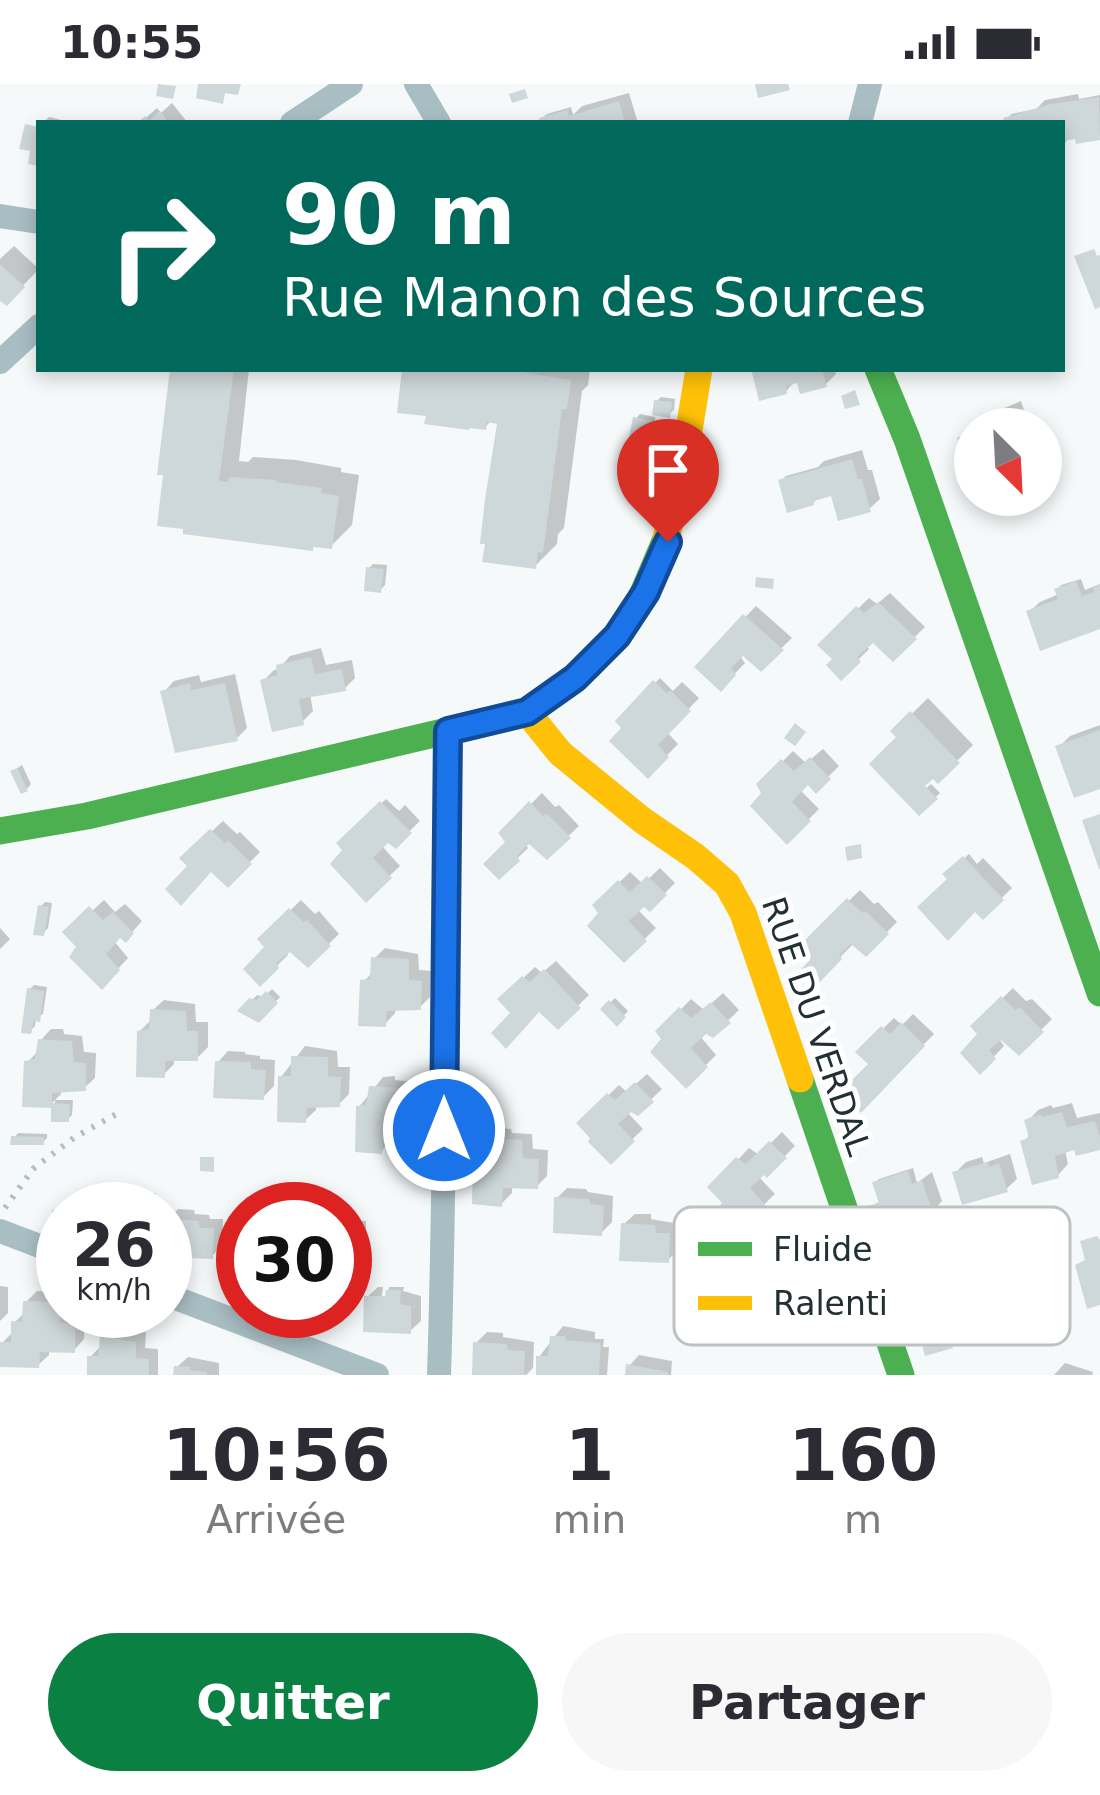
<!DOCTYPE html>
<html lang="fr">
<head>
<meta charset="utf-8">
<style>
	:root { --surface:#fff; --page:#f7f7f7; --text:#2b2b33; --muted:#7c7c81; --accent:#0b8043 }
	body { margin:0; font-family:"DejaVu Sans",sans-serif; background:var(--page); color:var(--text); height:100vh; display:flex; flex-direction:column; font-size:45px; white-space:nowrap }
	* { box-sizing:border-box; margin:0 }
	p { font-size:39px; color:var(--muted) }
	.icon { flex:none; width:66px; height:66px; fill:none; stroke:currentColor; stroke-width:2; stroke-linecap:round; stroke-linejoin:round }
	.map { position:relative; height:1291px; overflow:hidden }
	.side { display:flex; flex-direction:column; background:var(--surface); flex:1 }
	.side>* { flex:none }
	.guide { position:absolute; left:36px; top:36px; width:1029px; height:252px; border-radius:0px; box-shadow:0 6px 18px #0003; background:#00695c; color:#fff; overflow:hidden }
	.needle { width:78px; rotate:156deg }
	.tools { position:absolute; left:954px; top:324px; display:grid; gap:24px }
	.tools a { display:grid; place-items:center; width:108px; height:108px; border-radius:50%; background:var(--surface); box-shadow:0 6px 18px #0003; font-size:60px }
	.speed { position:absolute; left:36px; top:1098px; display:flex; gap:24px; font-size:60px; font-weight:700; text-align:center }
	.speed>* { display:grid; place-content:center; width:156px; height:156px; border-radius:50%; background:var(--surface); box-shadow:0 6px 18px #0003; line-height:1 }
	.speed small { font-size:30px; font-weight:400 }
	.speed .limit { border:18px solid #d22; background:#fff; color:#111 }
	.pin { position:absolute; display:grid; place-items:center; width:102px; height:102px; color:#fff; margin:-123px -51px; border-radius:50% 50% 50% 0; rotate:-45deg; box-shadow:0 0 12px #0007 }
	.pin .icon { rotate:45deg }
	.me { position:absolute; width:132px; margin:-66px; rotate:0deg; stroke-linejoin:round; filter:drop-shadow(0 0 9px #0008) }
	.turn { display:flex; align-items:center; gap:42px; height:252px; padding:0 48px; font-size:54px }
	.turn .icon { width:156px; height:156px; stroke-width:2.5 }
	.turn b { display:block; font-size:84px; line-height:102px }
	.eta { display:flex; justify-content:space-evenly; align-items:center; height:204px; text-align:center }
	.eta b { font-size:72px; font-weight:700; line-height:84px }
	.cta { display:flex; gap:24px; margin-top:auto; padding:24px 48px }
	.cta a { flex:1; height:138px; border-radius:72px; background:var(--accent); color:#fff; font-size:48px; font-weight:700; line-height:138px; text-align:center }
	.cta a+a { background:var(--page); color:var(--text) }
	.status { display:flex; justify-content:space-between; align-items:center; height:84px; padding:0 60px; background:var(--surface); direction:ltr }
	.status svg { height:33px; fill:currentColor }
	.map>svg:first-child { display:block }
	.shadow { fill:#0003 }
	.building { fill:#ced7d9 }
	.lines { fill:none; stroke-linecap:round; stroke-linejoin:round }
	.path { stroke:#b0bfc3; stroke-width:6; stroke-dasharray:3 9; stroke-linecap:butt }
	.street { stroke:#a8bec3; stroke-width:24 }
	.fast { stroke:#4caf50; stroke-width:27 }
	.slow { stroke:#ffc107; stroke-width:27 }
	.route-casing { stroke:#114b97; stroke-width:30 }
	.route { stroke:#1a73e8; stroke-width:21 }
	.labels { text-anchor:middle; stroke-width:10; stroke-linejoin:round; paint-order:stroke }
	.street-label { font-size:33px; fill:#213033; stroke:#fff }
	.key { fill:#fff; stroke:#bcc1c2; stroke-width:3 }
	.key-label { font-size:33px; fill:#213033 }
</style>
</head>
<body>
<div class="status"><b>10:55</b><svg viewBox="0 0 49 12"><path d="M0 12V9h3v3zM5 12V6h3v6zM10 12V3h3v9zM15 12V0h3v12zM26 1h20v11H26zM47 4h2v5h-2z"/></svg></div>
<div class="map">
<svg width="1100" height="1291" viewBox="0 0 1100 1291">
	<rect width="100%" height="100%" fill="#f5f9fa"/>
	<g class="shadow">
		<polygon points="629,9 638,39 543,39 542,34 547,30 571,23 573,31 582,22"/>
		<polygon points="1078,10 1079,15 1100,11 1100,52 1078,56 1071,52 1062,62 1062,39 998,39 1007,37 1011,30 1036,25 1045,16"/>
		<polygon points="172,19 188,39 140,39 157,24 161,29"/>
		<polygon points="49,33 74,39 43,39"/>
		<polygon points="14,162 39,185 7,218 2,215 0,217 0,175"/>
		<polygon points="173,285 249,285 239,377 248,378 253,373 296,376 341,384 341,388 359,391 352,441 331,462 186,448"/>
		<polygon points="405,285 590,285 588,301 582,307 564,444 558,450 557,460 535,482 501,337 492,336 485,343 430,329"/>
		<polygon points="755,285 835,285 836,290 826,300 798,294 786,307"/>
		<polygon points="661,313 675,315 674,326 669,330 656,329 653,348 648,353 636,335 640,330 655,333 657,317"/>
		<polygon points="1021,317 1030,345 978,345 981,344 979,338 984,333"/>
		<polygon points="862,366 868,386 872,386 880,415 869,425 833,408 820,412 813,419 781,397 786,392 818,383 824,377"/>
		<polygon points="373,480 387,481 385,501 380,506 369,484"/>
		<polygon points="1081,495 1085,506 1100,500 1100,542 1029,528 1040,518 1059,510 1057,505 1061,501"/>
		<polygon points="890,509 925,543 893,574 873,555 866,561 869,565 841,593 836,575 821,561 869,514 877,520"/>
		<polygon points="756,522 792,554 761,584 735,565 745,579 721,604 698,582"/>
		<polygon points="321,564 326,581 352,576 355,594 345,604 310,610 313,627 302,638 263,597 274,586 279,585 290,572"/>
		<polygon points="235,590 247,644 237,654 164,608 174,597 199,591 201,598"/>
		<polygon points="660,594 673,607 682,598 699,614 667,648 678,660 648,691 619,637"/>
		<polygon points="928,614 973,661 938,696 933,690 911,711 915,715 931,700 940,709 920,728 873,680 900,653 894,647"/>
		<polygon points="1100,641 1100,702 1059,663 1070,652"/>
		<polygon points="823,665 839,682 816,705 808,697 800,706 819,725 787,757 759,701 793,667 806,679"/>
		<polygon points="22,681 31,700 27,705 13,687"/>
		<polygon points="542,709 555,723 559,721 579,742 547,772 520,750 528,764 499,792 509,758 502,749"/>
		<polygon points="386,715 399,727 405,721 420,737 395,761 388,755 382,762 400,782 366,814 346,766 340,759"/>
		<polygon points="223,737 237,750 240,748 260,768 228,800 211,785 191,782 183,774"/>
		<polygon points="969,770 977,780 983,774 1012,804 983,832 946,790"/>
		<polygon points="660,784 675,799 650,824 644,819 637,825 656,844 624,875 602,829 596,821 630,788 643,800"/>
		<polygon points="860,806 874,820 878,818 897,838 866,869 854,859 817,897 814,875 802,863"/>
		<polygon points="104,816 115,828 125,820 142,837 126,855 121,850 114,857 128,874 102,902 80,863 90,829"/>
		<polygon points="301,816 315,830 319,827 339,850 308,880 290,864 285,867 288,871 260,898 268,863 261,855"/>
		<polygon points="45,818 52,819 48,844 43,849 40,823"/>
		<polygon points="0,844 10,855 0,865"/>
		<polygon points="385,864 418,870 419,886 431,887 430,913 420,923 396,918 395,929 385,940 363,898 374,887 374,875"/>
		<polygon points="556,877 589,911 558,941 539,924 514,929 501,915 535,883 542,889"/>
		<polygon points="34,901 47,903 43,930 36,934 35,942 30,947 30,905"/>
		<polygon points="1013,904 1026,917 1032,915 1052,935 1019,968 995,949 1004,962 980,987 981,950 974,942"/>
		<polygon points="272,905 280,913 259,935 242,926 257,911 264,913"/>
		<polygon points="723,909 739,926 713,951 706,946 700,952 716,971 686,1001 659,948 691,915 704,926"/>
		<polygon points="615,914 628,927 617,939 604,925"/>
		<polygon points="164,916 195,920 196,938 208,938 208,963 197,974 174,974 174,980 163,991 139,948 150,937 153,926"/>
		<polygon points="913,930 934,950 861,1024 872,980 859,968 894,934 902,941"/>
		<polygon points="51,945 63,945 64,950 82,952 84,968 96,969 95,994 84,1004 61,1005 61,1010 55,1016 73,1016 72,1031 68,1035 54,1035 55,1016 50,1021 27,979 37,968 41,956"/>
		<polygon points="305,962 337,967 338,983 350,983 349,1010 339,1020 316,1020 316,1026 305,1036 281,993"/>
		<polygon points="228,967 245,968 245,970 260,972 260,975 275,976 274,1002 263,1013 218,978"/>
		<polygon points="647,990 662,1005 638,1028 631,1024 627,1028 643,1045 611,1076 580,1039 619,1001 627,1008"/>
		<polygon points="395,992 395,996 415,998 416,1014 428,1015 428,1040 417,1050 393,1044 391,1056 381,1067 359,1023 383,993"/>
		<polygon points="1072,1019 1077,1034 1100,1029 1100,1063 1076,1062 1065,1066 1068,1080 1058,1091 1023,1058 1031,1050 1028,1037 1038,1026 1051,1021 1053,1024"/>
		<polygon points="500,1044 511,1045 512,1049 532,1050 533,1065 548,1066 547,1092 537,1102 512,1096 512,1109 501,1120 476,1076 487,1065 489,1055"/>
		<polygon points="782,1048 795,1062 767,1090 758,1092 775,1110 743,1141 712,1103 749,1064 759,1071"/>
		<polygon points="18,1049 47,1050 47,1054 43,1058 14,1054"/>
		<polygon points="1010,1070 1017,1095 1006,1105 955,1089 966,1078 982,1073 984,1079"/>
		<polygon points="913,1084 917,1099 932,1088 942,1117 932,1128 885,1130 867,1124 881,1117 875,1099 879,1095"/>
		<polygon points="109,1099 124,1099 125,1104 140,1105 141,1109 156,1109 155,1125 81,1125 82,1118 86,1114 99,1114 99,1109"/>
		<polygon points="567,1104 586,1105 588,1108 613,1112 612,1138 601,1149 557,1114"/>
		<polygon points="178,1125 194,1126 195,1130 209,1131 210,1135 223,1135 222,1161 212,1172 167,1136"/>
		<polygon points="635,1130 651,1130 651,1135 679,1140 678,1166 668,1176 624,1140"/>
		<polygon points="354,1136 366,1137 366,1148 361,1152 350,1140"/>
		<polygon points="345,1183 355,1185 353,1212 345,1220"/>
		<polygon points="0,1202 8,1203 8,1229 0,1237"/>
		<polygon points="378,1203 383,1203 380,1229 385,1230 389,1203 404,1203 403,1207 421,1212 421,1237 410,1247 372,1243 367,1245 367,1213"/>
		<polygon points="37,1207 49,1208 49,1212 63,1212 63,1227 85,1230 84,1255 74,1266 49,1260 49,1271 38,1281 1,1260 12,1249 14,1239 26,1227 26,1218"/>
		<polygon points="114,1242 146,1248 145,1264 158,1265 158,1291 90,1291 90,1273 102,1261 103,1253"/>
		<polygon points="563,1242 595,1248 595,1255 604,1255 603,1263 609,1263 607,1291 539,1291 539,1273"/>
		<polygon points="487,1248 503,1249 503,1253 534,1258 533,1284 526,1291 481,1288 475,1291 476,1259"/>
		<polygon points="639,1271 672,1277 671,1291 628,1291 629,1282"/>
		<polygon points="188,1273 219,1279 219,1291 176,1291 177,1283"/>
		<polygon points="1065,1279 1093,1288 1092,1291 1054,1291"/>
	</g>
	<g class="building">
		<polygon points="158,0 176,2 173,15 156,12"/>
		<polygon points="198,0 241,0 238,11 225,9 223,20 196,14"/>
		<polygon points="755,0 788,0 790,6 758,14"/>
		<polygon points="525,5 528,14 512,19 509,10"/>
		<polygon points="1099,13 1100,56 1076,60 1075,55 1062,57 1062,39 1005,39 1003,34 1051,20"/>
		<polygon points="619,17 625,39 540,39 539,34 567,26 569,32"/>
		<polygon points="160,27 169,39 137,39 145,32 149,37"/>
		<polygon points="25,40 39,43 39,82 28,80 30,67 19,65"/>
		<polygon points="1094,165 1097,172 1100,171 1100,223 1095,225 1074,172"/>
		<polygon points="0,180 25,203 7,222 0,217"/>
		<polygon points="170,285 234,285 219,397 228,398 229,393 276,396 276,398 322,404 321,409 339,412 332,465 313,463 313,467 183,450 183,445 157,442 163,391 157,391"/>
		<polygon points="402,285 503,285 571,296 567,325 562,325 543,469 538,468 536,485 482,478 485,460 480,460 485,415 497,340 487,338 486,346 470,344 469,346 424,340 426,332 397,329"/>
		<polygon points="751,285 822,285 827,303 800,310 797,299 786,302 787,310 759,317"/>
		<polygon points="855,306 860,321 845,325 841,312"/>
		<polygon points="654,316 672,318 670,334 652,331"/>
		<polygon points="1010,325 1017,345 979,345 976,337"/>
		<polygon points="633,333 653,337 649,356 629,352"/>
		<polygon points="975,347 975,405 968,407 961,390 969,387 957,354"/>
		<polygon points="852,375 858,395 862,395 871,428 838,437 831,412 814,417 814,421 787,429 778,396"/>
		<polygon points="366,483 384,485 381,509 364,507"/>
		<polygon points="756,493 774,495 773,505 755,503"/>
		<polygon points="1076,497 1082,512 1094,508 1093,503 1100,500 1100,545 1040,567 1026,527 1058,515 1054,505"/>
		<polygon points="878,518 917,555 893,578 873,559 857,573 861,578 841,597 826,581 832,575 817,561 856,522 864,529"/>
		<polygon points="743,530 784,566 761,588 743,572 731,584 736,591 721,608 694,583"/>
		<polygon points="311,573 315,590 342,585 346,607 299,615 304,641 272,648 260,596 277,591 276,581"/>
		<polygon points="653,596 667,609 670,606 691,627 658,661 669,673 648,695 609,657 621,644 615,637"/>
		<polygon points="190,599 191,606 225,599 238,657 175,669 160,607"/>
		<polygon points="910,627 960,679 938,700 933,695 925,702 938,715 919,732 869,680 896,653 890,647"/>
		<polygon points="795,639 806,648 795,662 784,654"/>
		<polygon points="1100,646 1100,705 1074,714 1055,662"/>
		<polygon points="810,673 831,695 816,710 808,701 792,718 811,737 787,761 750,722 761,709 756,700 781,675 794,687"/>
		<polygon points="17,684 28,707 21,710 10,687"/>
		<polygon points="380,717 412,749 396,765 388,759 373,774 392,794 366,819 330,780 342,766 336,759"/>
		<polygon points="529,717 543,732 547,730 571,754 547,776 529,760 517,772 520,777 499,796 483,780 505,758 498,749"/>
		<polygon points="1100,730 1100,785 1099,785 1082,736"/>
		<polygon points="210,745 225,759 228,756 252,780 228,804 211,788 181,822 165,805 187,782 179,774"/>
		<polygon points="861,760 862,774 847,777 845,763"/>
		<polygon points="963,772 1004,816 983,836 975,828 948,857 917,823 947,795 942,790"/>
		<polygon points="647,792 667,811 650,828 644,823 629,837 647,857 624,879 587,842 598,829 592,821 618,796 630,808"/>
		<polygon points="847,814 862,829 866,827 889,850 866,873 851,860 839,871 842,875 817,901 801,885 810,876 798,863"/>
		<polygon points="38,821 49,823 44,852 33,851"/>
		<polygon points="89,822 103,836 113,828 134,849 126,859 120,854 106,870 120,886 102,906 69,873 76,863 62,848"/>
		<polygon points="289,824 303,838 307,836 331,862 308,884 290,868 276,879 279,884 260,903 243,885 264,863 257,855"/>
		<polygon points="371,873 409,875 409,896 422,897 421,926 387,927 386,943 358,942 360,896 370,895"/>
		<polygon points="544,885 581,924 558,946 539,928 506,965 491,949 510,929 497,915 522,892 530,898"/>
		<polygon points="27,904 44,907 40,938 34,937 31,950 21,949"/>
		<polygon points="266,907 278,919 259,939 237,927 249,914 257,916"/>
		<polygon points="1001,912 1015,926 1020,923 1044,948 1019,972 1001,956 989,966 996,975 980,991 960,969 977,950 970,942"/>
		<polygon points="609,916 626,933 617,943 600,925"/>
		<polygon points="711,918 731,939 713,954 706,950 691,964 708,983 686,1005 650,968 661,955 655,947 679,923 691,934"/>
		<polygon points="150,925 186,927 187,947 198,947 198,977 165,977 165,994 136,993 137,947 149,945"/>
		<polygon points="901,938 925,962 861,1029 844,1012 853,1002 849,999 868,980 855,968 881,942 890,950"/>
		<polygon points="38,955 72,957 74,978 86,979 86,1007 52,1009 52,1019 70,1020 69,1038 51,1038 51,1024 22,1023 24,977 35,975"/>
		<polygon points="291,972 328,973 328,992 341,993 340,1023 307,1024 306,1039 277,1038 278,992 291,992"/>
		<polygon points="215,977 251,978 251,985 266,986 264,1016 213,1014"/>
		<polygon points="635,998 654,1018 638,1032 631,1028 618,1040 635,1057 611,1081 588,1058 590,1054 576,1039 607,1009 615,1016"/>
		<polygon points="369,1002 405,1004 406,1023 419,1024 418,1053 384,1053 382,1070 355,1068 356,1022 366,1021"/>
		<polygon points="1062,1028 1067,1043 1095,1037 1100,1053 1100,1066 1076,1072 1074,1066 1055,1072 1059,1094 1032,1101 1020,1057 1029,1054 1024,1036 1040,1030 1042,1033"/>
		<polygon points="11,1052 44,1053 44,1061 10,1061"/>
		<polygon points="486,1054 522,1056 523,1074 539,1075 538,1105 503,1104 502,1123 472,1120 473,1075 485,1074"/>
		<polygon points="769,1057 787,1074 767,1094 764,1091 750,1104 766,1122 743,1145 720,1121 722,1119 707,1103 736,1073 746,1080"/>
		<polygon points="200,1073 214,1073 214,1088 200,1087"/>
		<polygon points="988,1078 989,1083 999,1079 1008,1108 962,1121 952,1088"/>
		<polygon points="908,1087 912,1100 922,1096 933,1130 887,1145 884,1135 869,1140 864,1123 879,1119 872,1098"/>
		<polygon points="96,1108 130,1110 131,1119 147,1119 146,1125 78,1125 79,1117 95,1117"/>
		<polygon points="554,1113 589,1115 591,1120 604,1122 602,1152 553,1149"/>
		<polygon points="53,1125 63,1128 63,1150 46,1146"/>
		<polygon points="165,1134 198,1137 200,1144 214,1144 213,1175 165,1173"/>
		<polygon points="347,1139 363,1141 362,1155 347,1153"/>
		<polygon points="621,1139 655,1141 656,1149 670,1149 669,1179 619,1177"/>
		<polygon points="230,1147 243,1147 243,1199 229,1199"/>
		<polygon points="1097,1152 1100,1156 1100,1221 1087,1225 1075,1181 1085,1176 1080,1157"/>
		<polygon points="954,1193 961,1213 974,1210 983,1238 949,1248 953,1264 925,1272 913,1228 923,1224 919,1203"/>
		<polygon points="386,1206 401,1206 400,1220 411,1222 411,1250 363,1248 364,1212 385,1212"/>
		<polygon points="23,1217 61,1218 60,1239 75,1239 75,1269 40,1268 39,1284 0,1283 0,1258 11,1258 11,1237 22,1238"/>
		<polygon points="100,1252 136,1258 136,1274 149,1275 149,1291 87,1291 87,1272 98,1272"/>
		<polygon points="550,1252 565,1252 566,1256 601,1259 599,1291 536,1291 536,1272 548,1272"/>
		<polygon points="473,1258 507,1260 508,1266 525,1267 524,1291 472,1291"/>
		<polygon points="626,1280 668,1288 668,1291 625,1291"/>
		<polygon points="174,1282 190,1283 190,1286 207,1288 207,1291 173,1291"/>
	</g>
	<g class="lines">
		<polyline class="path" points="5,1124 33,1085 75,1053 120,1028"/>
		<g class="street">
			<polyline points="416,0 439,39"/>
			<polyline points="292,39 351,0"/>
			<polyline points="860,39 870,0"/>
			<polyline points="0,132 39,138"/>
			<polyline points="0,278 39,242"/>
			<polyline points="0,1147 63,1171"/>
			<polyline points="165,1210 377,1291"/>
			<path d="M 439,1291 C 446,1077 445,862 448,647"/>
		</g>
		<g class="fast">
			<polyline points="878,285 907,355 1100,909"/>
			<polyline points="0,747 87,732 527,628 588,583 619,550 638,521 666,455"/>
			<polyline points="800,995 901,1291"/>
		</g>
		<g class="slow">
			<polyline points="666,455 682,389 699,285"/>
			<polyline points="527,628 560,669 642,736 696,773 727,800 743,829 800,995"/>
		</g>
	</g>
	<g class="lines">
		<defs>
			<polyline id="route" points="444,1046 448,647 527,628 575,594 617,552 646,508 668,458"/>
		</defs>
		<use href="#route" class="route-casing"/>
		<use href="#route" class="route"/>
	</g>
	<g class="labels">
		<g class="street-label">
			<text transform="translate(817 942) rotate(71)" y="12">RUE DU VERDAL</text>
		</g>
	</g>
	<rect x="674" y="1123" width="396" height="138" rx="18" class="key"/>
	<rect x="698" y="1158" width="54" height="14" fill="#4caf50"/>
	<rect x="698" y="1212" width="54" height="14" fill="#ffc107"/>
	<g class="key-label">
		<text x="773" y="1177">Fluide</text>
		<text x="773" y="1231">Ralenti</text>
	</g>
</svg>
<div class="tools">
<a><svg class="needle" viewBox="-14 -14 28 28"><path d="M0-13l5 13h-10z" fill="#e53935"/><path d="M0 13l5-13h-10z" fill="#7c7c81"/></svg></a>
</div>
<div class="speed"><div>26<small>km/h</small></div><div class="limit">30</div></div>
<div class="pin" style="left:668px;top:458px;background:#d93025"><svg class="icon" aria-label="arrive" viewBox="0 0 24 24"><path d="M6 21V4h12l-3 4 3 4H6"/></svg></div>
<svg class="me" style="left:444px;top:1046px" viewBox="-20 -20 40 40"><circle r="17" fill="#1a73e8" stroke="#fff" stroke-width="3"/><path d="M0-11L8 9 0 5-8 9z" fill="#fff"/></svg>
<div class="guide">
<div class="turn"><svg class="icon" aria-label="right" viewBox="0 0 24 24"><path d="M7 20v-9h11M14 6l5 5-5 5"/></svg><div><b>90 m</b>Rue Manon des Sources</div></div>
</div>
</div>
<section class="side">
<div class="eta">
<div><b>10:56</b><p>Arrivée</p></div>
<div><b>1</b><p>min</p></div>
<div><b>160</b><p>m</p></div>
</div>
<div class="cta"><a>Quitter</a><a>Partager</a></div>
</section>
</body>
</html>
